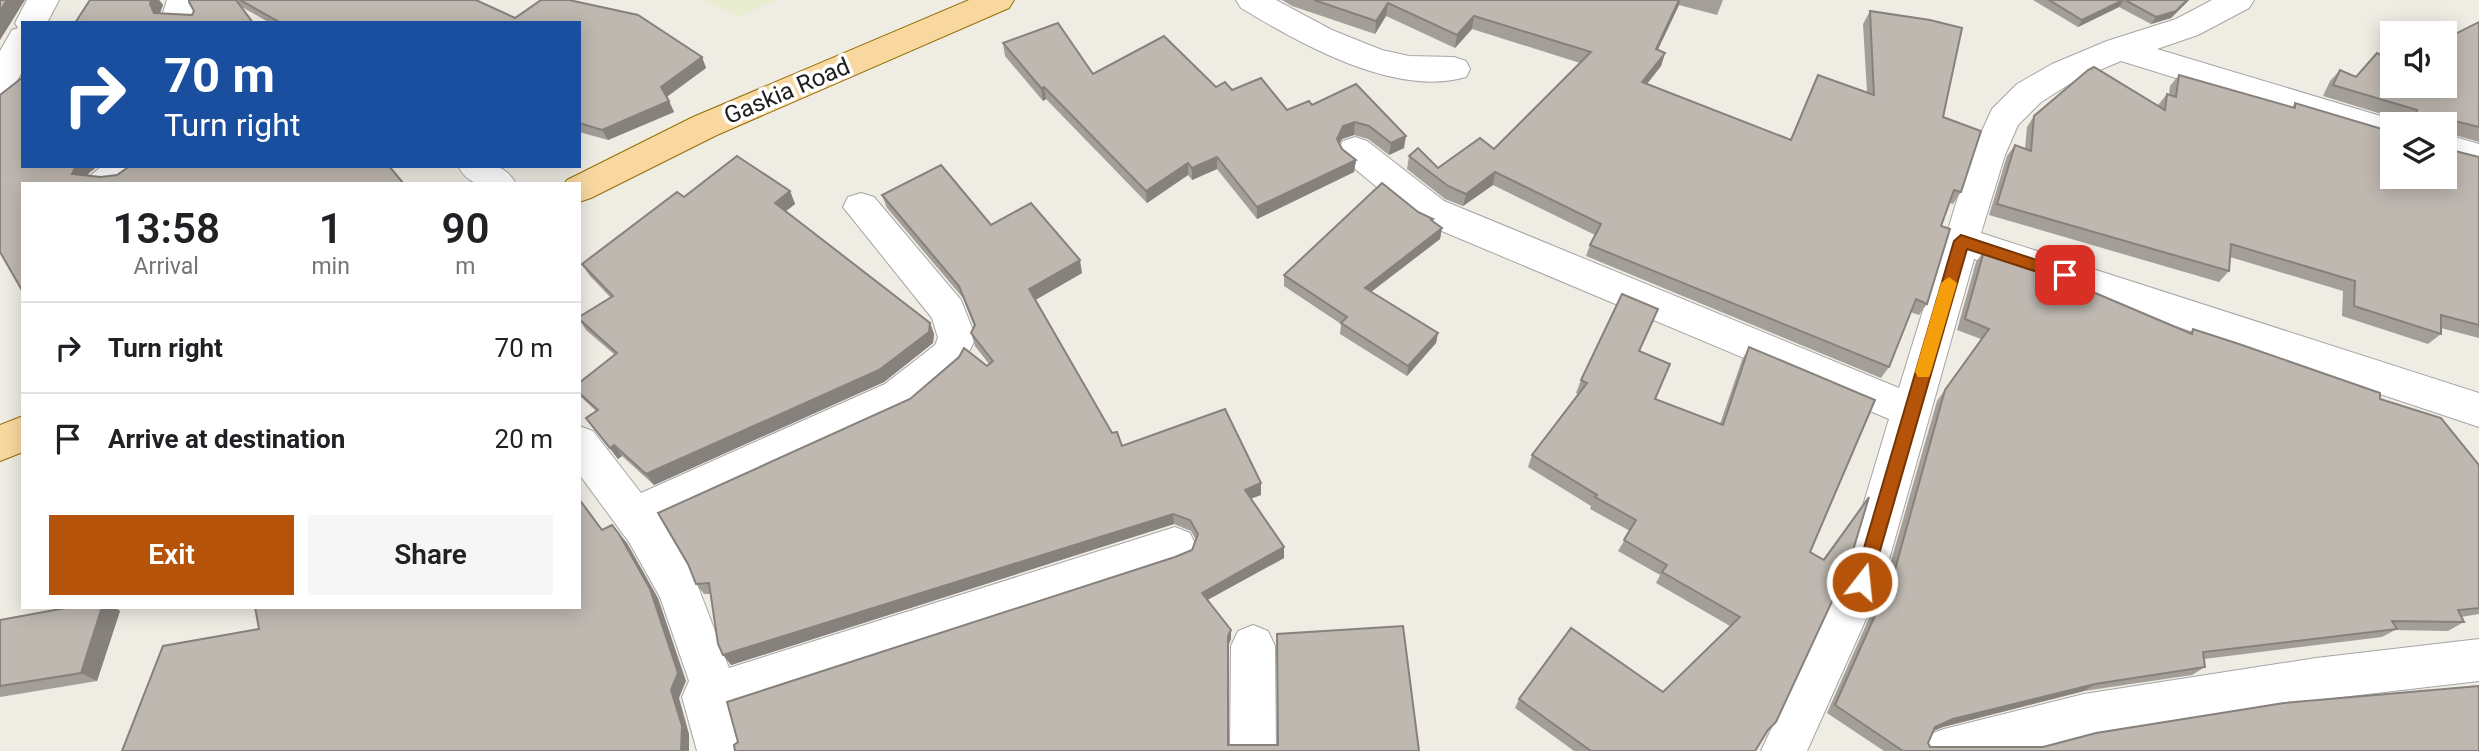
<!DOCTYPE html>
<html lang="en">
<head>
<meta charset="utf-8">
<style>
	:root { --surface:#fff; --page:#f6f6f6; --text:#202124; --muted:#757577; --line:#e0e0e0; --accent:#b45309 }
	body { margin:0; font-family:Roboto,sans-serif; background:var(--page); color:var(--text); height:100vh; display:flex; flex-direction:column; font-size:26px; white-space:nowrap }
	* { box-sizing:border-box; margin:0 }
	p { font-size:23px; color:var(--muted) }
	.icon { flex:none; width:38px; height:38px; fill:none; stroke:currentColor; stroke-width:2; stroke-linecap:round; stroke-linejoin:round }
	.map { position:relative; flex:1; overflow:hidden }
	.details { position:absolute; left:21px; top:182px; width:560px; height:427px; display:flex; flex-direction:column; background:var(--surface); border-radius:0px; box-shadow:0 4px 18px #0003 }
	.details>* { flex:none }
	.top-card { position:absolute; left:21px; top:21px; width:560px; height:147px; border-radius:0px; box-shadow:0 4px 18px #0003; background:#1a4fa0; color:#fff; overflow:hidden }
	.tools { position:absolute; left:2380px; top:21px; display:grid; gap:14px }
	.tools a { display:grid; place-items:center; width:77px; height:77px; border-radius:0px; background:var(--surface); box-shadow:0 4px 18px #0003; font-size:35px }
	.pin { position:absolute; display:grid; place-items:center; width:60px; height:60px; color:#fff; margin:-30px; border-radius:14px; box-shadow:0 4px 10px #0006 }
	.me { position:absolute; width:77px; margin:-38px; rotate:16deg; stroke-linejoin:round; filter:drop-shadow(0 0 5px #0008) }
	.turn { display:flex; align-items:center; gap:24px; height:147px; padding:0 28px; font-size:32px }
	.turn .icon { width:91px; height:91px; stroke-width:2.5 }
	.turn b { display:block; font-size:49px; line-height:60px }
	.eta { display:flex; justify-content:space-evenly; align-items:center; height:119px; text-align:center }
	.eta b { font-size:42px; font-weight:600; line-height:49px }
	.primary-button { display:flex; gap:14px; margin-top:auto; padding:14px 28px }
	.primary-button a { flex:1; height:80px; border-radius:0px; background:var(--accent); color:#fff; font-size:28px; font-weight:600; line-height:80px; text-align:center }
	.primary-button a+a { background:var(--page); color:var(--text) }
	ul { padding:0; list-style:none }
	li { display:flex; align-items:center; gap:21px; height:91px; padding:0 28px; border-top:2px solid var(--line) }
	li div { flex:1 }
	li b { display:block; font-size:26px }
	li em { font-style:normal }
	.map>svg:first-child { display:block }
	.farmland { fill:#e9edd0 }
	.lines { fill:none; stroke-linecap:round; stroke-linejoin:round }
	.minor-casing { stroke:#a5a5a5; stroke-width:2 }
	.major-casing { stroke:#936e05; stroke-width:2 }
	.minor { fill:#fff; fill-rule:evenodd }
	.major { fill:#f9d8a0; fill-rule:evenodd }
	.wall { fill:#a49e98 }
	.shaded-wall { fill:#86817c }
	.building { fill:#bfb8b1; stroke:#86817c; stroke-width:2 }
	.route { fill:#b45309; stroke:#753606; stroke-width:2 }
	.slow { fill:#f59e0b }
	.labels { text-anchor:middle; stroke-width:7; stroke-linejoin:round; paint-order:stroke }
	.street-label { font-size:24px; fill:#1e1e1e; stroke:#fff }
</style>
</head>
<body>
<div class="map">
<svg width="2479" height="751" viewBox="0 0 2479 751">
	<rect width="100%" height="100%" fill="#efece4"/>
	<polygon class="farmland" points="704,0 775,0 739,17"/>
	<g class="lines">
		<defs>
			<g id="minor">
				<polygon points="27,0 59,0 47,23 23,23 23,70 12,90 0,94 0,51 12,30 18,28 15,23"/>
				<polygon points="167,0 199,0 195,13 201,23 166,23 162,16"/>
				<path d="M 1236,0 L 1276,0 L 1332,30 L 1382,50 L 1409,56 L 1454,57 L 1466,61 L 1470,69 L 1466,77 C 1395,98 1299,43 1241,8 Z"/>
				<polygon points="2212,0 2254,0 2249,8 2198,35 2157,49 2404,123 2392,124 2392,145 2121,61 2076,80 2041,102 2018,125 2005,155 1981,233 2479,393 2479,427 1974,259 1883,581 1807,751 1761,751 1841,579 1889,419 1418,221 1343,159 1338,150 1343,141 1355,137 1367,141 1444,201 1899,388 1971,155 1992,109 2017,84 2052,64 2107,41 2176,19"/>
				<polygon points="2445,134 2479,144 2479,170 2445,160"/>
				<path d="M 102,166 L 145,166 C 132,191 110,184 86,184 L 91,175 Z"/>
				<path d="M 458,166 C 482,166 503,159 516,184 C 492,184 471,191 458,166 Z"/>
				<polygon points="861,193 874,197 961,300 976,338 961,367 913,408 663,523 694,576 729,668 1175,527 1190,533 1196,546 1190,559 1175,565 730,710 743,751 697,751 682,697 689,681 660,597 629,542 579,474 579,426 593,431 641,493 885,384 935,345 938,338 932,318 843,207 848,197"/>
				<polygon points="1253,625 1268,631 1275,646 1276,751 1230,751 1231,646 1238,631"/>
				<polygon points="2479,639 2479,681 2316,700 2084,738 2032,751 1921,751 1928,735 1944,729 2084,694 2316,658"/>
			</g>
			<g id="major">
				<polygon points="969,0 1014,0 1009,8 717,135 591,198 579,202 579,184 564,184 567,180 693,117"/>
				<polygon points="23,416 23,452 0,461 0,425"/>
			</g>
		</defs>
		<use href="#minor" class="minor-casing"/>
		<use href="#major" class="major-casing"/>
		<use href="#minor" class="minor"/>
		<use href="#major" class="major"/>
	</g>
	<g class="wall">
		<polygon points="90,0 159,0 163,5 160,13 192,15 194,11 189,2 189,0 476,0 515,18 541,0 569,0 638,15 702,57 706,68 667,97 674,112 608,140 579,132 579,23 270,23 242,7 254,23 75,23"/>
		<polygon points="1282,0 1723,0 1717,15 1679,5 1658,49 1665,53 1661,66 1647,84 1790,140 1818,75 1867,92 1863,24 1870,11 1943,117 1961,192 1953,204 1950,203 1941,226 1927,304 1919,315 1910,312 1889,367 1881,378 1586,256 1590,245 1595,235 1493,185 1463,206 1445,199 1407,169 1409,156 1438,168 1494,149 1580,63 1472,29 1455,48 1386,16 1375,34 1292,6"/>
		<polygon points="2033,0 2189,0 2171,18 2151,24 2119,7 2078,27"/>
		<polygon points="2479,22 2479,142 2455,135 2455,151 2479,157 2479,338 2441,328 2441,334 2428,344 2342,316 2343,291 2230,257 2229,271 2219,282 1989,215 2007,156 2015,145 2025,149 2027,127 2034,116 2158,105 2167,94 2169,95 2170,86 2179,75 2292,107 2295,103 2392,177 2445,124 2397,124 2401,120 2323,96 2330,81 2340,70 2356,76 2377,53 2392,86"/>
		<polygon points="1003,43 1093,74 1216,87 1232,90 1287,110 1312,105 1356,84 1404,148 1389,155 1368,139 1354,135 1342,139 1339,144 1342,149 1356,160 1354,172 1257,219 1217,169 1192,180 1188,175 1147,203 1046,99 1043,101 1005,56"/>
		<polygon points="790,191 795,204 786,211 930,323 934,334 933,343 884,382 654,485 622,456 618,459 586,418 596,411 579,395 579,383 615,355 586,330 579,319 610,297 590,276 582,264 684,197"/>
		<polygon points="882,195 991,225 1082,273 1035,300 1112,433 1122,446 1261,483 1261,495 1251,498 1284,558 1207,600 1231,639 1228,646 1228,745 1278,745 1277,634 1419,751 735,751 1192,550 1196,540 1191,531 1174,524 731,665 711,594 704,594 696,584 989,364 975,346 971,333 974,326 963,298 887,208"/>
		<polygon points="1418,212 1442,228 1440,239 1371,292 1438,333 1436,343 1407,376 1340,334 1341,324 1284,286 1284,275"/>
		<polygon points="1984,251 2189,333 2193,329 2380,399 2479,465 2479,614 2461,617 2464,622 2448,631 2395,630 2382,637 2204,659 2205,667 2192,675 2084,691 1943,727 1933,731 1928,743 1930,747 2479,751 1884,751 1827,713 1885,582 1937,401 1981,339 1957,330 1976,262"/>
		<polygon points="1749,347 1810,552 1823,559 1869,497 1768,730 1755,751 1574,751 1515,708 1519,699 1663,692 1730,626 1656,583 1660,575 1618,551 1630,531 1590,509 1591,506 1528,467 1532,455 1578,394 1576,393 1581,380 1640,351 1655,399 1720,424 1742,360"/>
		<polygon points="71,607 114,607 120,611 97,681 0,697 0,620"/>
	</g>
	<g class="shaded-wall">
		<polygon points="7,0 25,0 0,40 0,11"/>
		<polygon points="151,0 159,0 163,5 159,15 154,13 150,4"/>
		<polygon points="1679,0 1680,0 1679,5 1652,62 1656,49"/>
		<polygon points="2124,0 2119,7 2078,27 2082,20"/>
		<polygon points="2187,0 2189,0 2171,18 2151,24 2156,17"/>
		<polygon points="1388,3 1386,16 1375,34 1376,21"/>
		<polygon points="1474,16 1472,29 1455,48 1457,35"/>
		<polygon points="1665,53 1661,66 1638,95 1642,82"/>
		<polygon points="702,57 706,68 666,97 661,87"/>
		<polygon points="1044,87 1046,99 1043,101 1041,88"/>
		<polygon points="669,101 674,112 608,140 602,130"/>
		<polygon points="1355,122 1354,135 1342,139 1336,151 1337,139 1343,126"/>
		<polygon points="1406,136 1404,148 1389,155 1391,143"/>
		<polygon points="1217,157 1217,169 1192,180 1192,168"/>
		<polygon points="1356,160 1354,172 1257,219 1257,207"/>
		<polygon points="1188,163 1188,175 1147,203 1146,191"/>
		<polygon points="76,166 98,166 89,173 84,184 72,174"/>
		<polygon points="1495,172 1493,185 1463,206 1466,194"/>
		<polygon points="790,191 795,204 781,215 775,203"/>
		<polygon points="1442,228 1440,239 1363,298 1365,288"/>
		<polygon points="1080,260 1082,273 1032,302 1029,289"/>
		<polygon points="930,323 934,334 933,343 884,382 654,485 646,474"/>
		<polygon points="1438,333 1436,343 1407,376 1408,366"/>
		<polygon points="614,445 622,456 618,459 610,448"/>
		<polygon points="1261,483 1261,495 1245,501 1245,490"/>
		<polygon points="1173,514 1174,524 731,665 723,655"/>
		<polygon points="612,525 627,543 658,598 686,681 679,698 689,734 689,751 681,751"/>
		<polygon points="1284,547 1284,558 1202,603 1202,593"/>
		<polygon points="102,607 114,607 120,611 97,681 81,673"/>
		<polygon points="1231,630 1231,639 1228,646 1228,636"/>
		<polygon points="2095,684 2084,691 1943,727 1926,734 1935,727 1953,719"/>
	</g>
	<g class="building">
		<polygon points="0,0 7,0 0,11"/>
		<polygon points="90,0 151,0 150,4 154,13 192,15 194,11 189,2 189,0 236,0 253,23 75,23"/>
		<polygon points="240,0 476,0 515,18 541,0 569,0 638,15 702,57 661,87 669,101 602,130 579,123 579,23 281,23"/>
		<polygon points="1314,0 1679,0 1656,49 1665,53 1642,82 1791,140 1818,75 1874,95 1870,11 1930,20 1962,28 1943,117 1981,131 1961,192 1954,190 1941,226 1950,229 1927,304 1916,299 1889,367 1590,245 1601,224 1495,172 1466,194 1448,186 1409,156 1418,148 1438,168 1480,138 1494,149 1591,52 1474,16 1457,35 1388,3 1376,21"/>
		<polygon points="2049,0 2123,0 2082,20"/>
		<polygon points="2125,0 2187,0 2176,11 2156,17"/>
		<polygon points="2479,22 2479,127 2455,121 2455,151 2479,157 2479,325 2441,315 2441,334 2354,306 2355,281 2231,244 2229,271 1997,204 2015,145 2031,151 2034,116 2088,70 2094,67 2165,110 2167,94 2176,97 2179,75 2295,108 2295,103 2392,132 2392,177 2445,177 2445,124 2405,124 2406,115 2416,115 2417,110 2333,85 2340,70 2356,77 2377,53 2392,60 2392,86 2445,86 2445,39"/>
		<polygon points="1058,23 1093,74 1164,36 1216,87 1225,82 1232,90 1261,78 1287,110 1309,101 1312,105 1356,84 1406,136 1391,143 1369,126 1355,122 1343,126 1337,139 1342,149 1356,160 1257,207 1217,157 1192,168 1188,163 1146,191 1044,87 1041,88 1003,43"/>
		<polygon points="23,77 23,166 76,166 72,174 101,177 117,175 130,166 389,166 404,184 23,184 23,292 0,252 0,95"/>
		<polygon points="737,156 790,191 775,203 930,323 929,332 879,370 646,474 614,445 610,448 586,418 598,410 579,393 579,383 617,353 579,319 579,317 613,296 582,264 677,192 684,197"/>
		<polygon points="941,165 991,225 1031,203 1080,260 1029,289 1112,433 1117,432 1122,446 1225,409 1261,483 1245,490 1284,547 1202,593 1231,630 1228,636 1228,745 1278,745 1277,634 1403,626 1419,751 735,751 734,745 738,742 727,702 1175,557 1192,550 1198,534 1190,520 1173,514 723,655 718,644 709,583 696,584 688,564 658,513 910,399 959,357 964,348 987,366 993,361 971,333 975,325 959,286 882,195"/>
		<polygon points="1382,183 1418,212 1433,219 1431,220 1442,228 1365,288 1438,333 1408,366 1341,323 1347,317 1284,275"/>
		<polygon points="1984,251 2048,273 2192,334 2193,329 2239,344 2380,393 2380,399 2441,418 2479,465 2479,608 2458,610 2464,622 2392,621 2397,629 2203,652 2205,667 2095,684 1953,719 1935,727 1928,743 1930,747 2043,747 2096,733 2284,703 2479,686 2479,751 1903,751 1835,705 1894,573 1945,390 1989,329 1965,319"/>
		<polygon points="1622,294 1658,309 1639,351 1670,364 1655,399 1723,425 1749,347 1875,400 1810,552 1824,560 1869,497 1848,567 1776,722 1768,730 1755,751 1591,751 1519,699 1571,628 1663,692 1740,617 1662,572 1667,565 1624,540 1636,520 1595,497 1597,495 1532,455 1587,383 1581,380"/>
		<polygon points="579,499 602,530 612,525 619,534 650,589 678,673 671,690 682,726 681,751 122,751 163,646 259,629 255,607 579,607"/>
		<polygon points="71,607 102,607 81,673 0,686 0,620"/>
	</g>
	<polygon class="route" points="1961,235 2070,271 2072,275 2065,281 1967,249 1871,582 1869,587 1862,590 1856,587 1854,582 1954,241"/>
	<polygon class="slow" points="1949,277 1957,283 1931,372 1929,377 1918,377 1915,372 1941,283"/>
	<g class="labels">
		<g class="street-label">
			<text transform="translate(787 91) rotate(-23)" y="8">Gaskia Road</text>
		</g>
	</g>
</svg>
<div class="tools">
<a><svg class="icon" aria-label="sound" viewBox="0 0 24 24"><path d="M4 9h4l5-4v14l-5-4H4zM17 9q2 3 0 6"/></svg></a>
<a><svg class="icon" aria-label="layers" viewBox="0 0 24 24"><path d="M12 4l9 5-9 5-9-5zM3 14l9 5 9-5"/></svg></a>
</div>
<div class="pin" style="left:2065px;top:275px;background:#d93025"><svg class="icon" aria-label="arrive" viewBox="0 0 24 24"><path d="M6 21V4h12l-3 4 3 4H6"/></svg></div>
<svg class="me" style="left:1862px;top:582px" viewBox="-20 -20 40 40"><circle r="17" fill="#b45309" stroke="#fff" stroke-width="3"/><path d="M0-11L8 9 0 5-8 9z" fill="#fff"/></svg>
<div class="top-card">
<div class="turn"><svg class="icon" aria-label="right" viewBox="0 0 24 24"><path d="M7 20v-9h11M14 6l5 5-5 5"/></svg><div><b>70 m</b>Turn right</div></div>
</div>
<section class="details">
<div class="eta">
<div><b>13:58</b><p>Arrival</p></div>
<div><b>1</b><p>min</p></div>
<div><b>90</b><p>m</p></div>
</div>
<ul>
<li><svg class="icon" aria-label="right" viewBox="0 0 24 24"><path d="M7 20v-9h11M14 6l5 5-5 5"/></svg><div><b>Turn right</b></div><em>70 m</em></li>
<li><svg class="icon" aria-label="arrive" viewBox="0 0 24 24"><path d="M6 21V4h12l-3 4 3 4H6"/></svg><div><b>Arrive at destination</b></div><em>20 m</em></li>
</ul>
<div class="primary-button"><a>Exit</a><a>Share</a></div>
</section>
</div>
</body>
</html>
